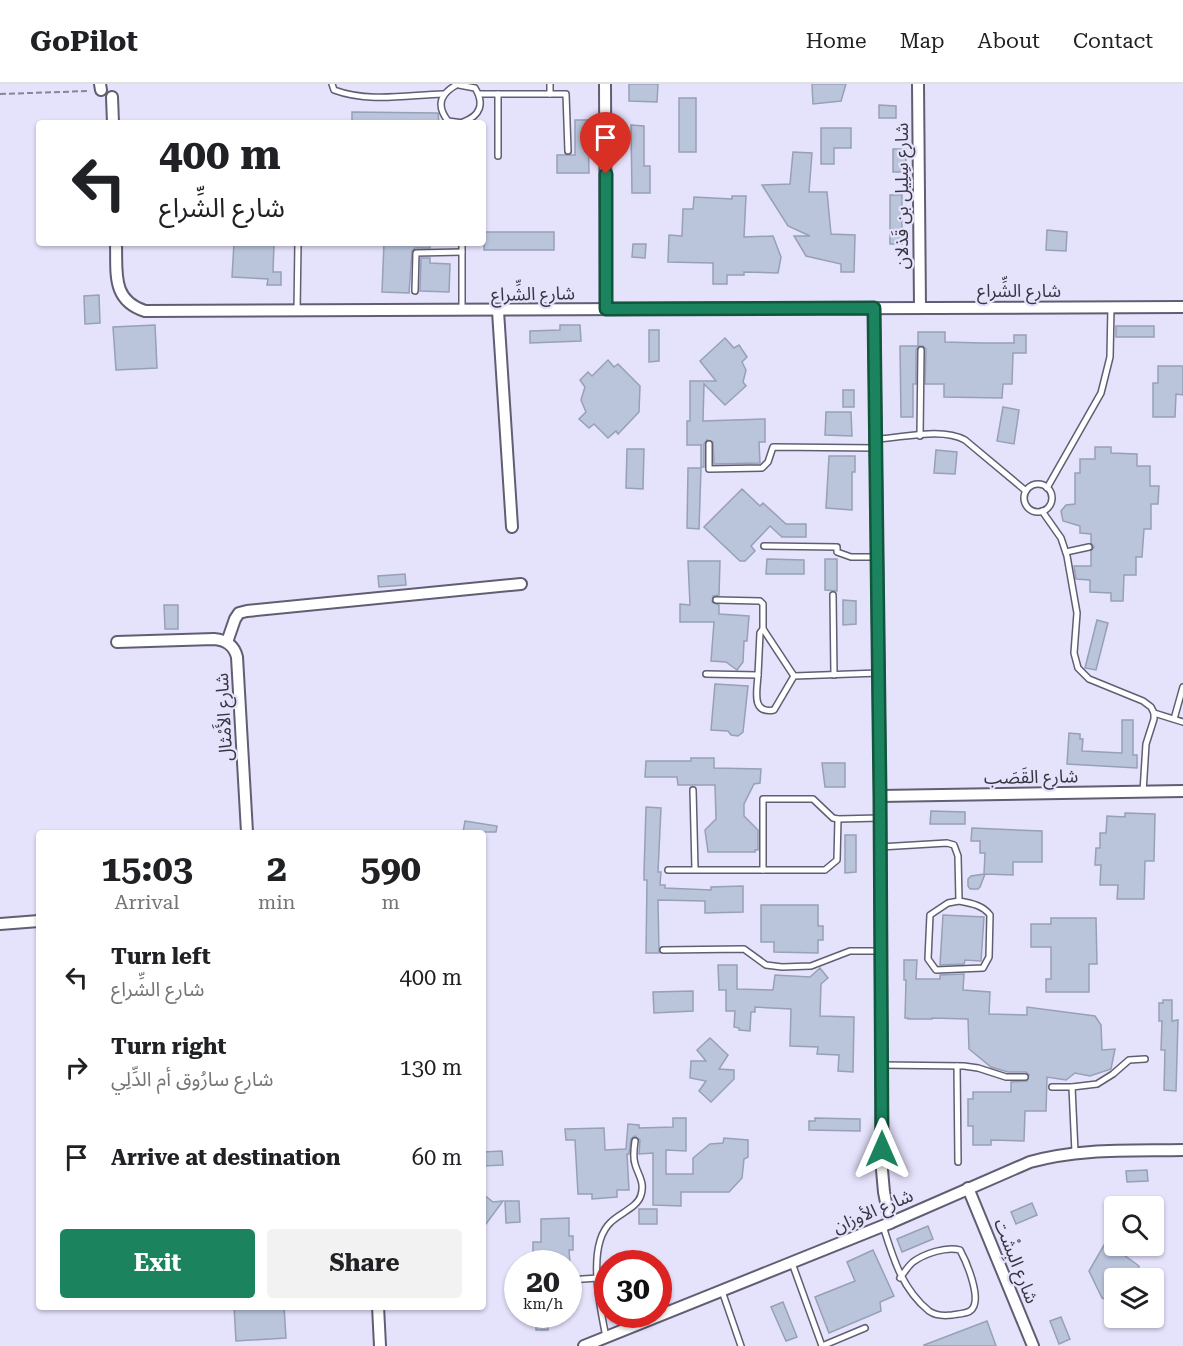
<!DOCTYPE html>
<html lang="en">
<head>
<meta charset="utf-8">
<style>
	:root { --surface:#fff; --page:#f2f2f2; --text:#202124; --muted:#757577; --line:#e0e0e0; --accent:#1b835e }
	body { margin:0; font-family:"Roboto Serif","Noto Sans Arabic",serif; background:var(--page); color:var(--text); height:100vh; display:flex; flex-direction:column; font-size:22px; white-space:nowrap }
	* { box-sizing:border-box; margin:0 }
	p { font-size:20px; color:var(--muted) }
	.icon { flex:none; width:33px; height:33px; fill:none; stroke:currentColor; stroke-width:2; stroke-linecap:round; stroke-linejoin:round }
	.map { position:relative; flex:1; overflow:hidden }
	.panel { position:absolute; left:36px; top:746px; width:450px; height:480px; display:flex; flex-direction:column; background:var(--surface); border-radius:6px; box-shadow:0 2px 4px #0004 }
	.panel>* { flex:none }
	.top-card { position:absolute; left:36px; top:36px; width:450px; height:126px; border-radius:6px; box-shadow:0 2px 4px #0004; background:#fff; color:var(--text); overflow:hidden }
	.fabs { position:absolute; left:1104px; top:1112px; display:grid; gap:12px }
	.fabs a { display:grid; place-items:center; width:60px; height:60px; border-radius:6px; background:var(--surface); box-shadow:0 2px 4px #0004; font-size:30px }
	.speed { position:absolute; left:504px; top:1166px; display:flex; gap:12px; font-size:30px; font-weight:700; text-align:center }
	.speed>* { display:grid; place-content:center; width:78px; height:78px; border-radius:50%; background:var(--surface); box-shadow:0 2px 4px #0004; line-height:1 }
	.speed small { font-size:15px; font-weight:400 }
	.speed .limit { border:9px solid #d22; background:#fff; color:#111 }
	.pin { position:absolute; display:grid; place-items:center; width:51px; height:51px; color:#fff; margin:-62px -26px; border-radius:50% 50% 50% 0; rotate:-45deg; box-shadow:0 0 6px #0007 }
	.pin .icon { rotate:45deg }
	.me { position:absolute; width:66px; margin:-33px; rotate:0deg; stroke-linejoin:round; filter:drop-shadow(0 0 4px #0008) }
	.turn { display:flex; align-items:center; gap:21px; height:126px; padding:0 24px; font-size:27px }
	.turn .icon { width:78px; height:78px; stroke-width:2.5 }
	.turn b { display:block; font-size:42px; line-height:51px }
	.eta { display:flex; justify-content:space-evenly; align-items:center; height:102px; text-align:center }
	.eta b { font-size:36px; font-weight:700; line-height:42px }
	.action { display:flex; gap:12px; margin-top:auto; padding:12px 24px }
	.action a { flex:1; height:69px; border-radius:6px; background:var(--accent); color:#fff; font-size:24px; font-weight:700; line-height:69px; text-align:center }
	.action a+a { background:var(--page); color:var(--text) }
	ul { padding:0; list-style:none }
	li { display:flex; align-items:center; gap:18px; height:90px; padding:0 24px }
	li div { flex:1 }
	li b { display:block; font-size:22px }
	li em { font-style:normal }
	header { display:flex; align-items:center; gap:36px; box-sizing:border-box; height:84px; padding:0 30px; background:var(--surface); border-bottom:2px solid var(--line) }
	header strong { font-size:28px }
	nav { display:flex; gap:33px; margin-inline-start:auto; font-size:21px }
	.map>svg:first-child { display:block }
	.building { fill:#bac5dc; stroke:#96a0b6; stroke-width:1.5 }
	.lines { fill:none; stroke-linecap:round; stroke-linejoin:round }
	.lane-casing { stroke:#605e73; stroke-width:8 }
	.street-casing { stroke:#605e73; stroke-width:14 }
	.path { stroke:#878597; stroke-width:2; stroke-dasharray:6 3; stroke-linecap:butt }
	.lane { stroke:#fff; stroke-width:5 }
	.street { stroke:#fff; stroke-width:10 }
	.route-casing { stroke:#12553d; stroke-width:15 }
	.route { stroke:#1b835e; stroke-width:10 }
	.labels { text-anchor:middle; stroke-width:4.5; stroke-linejoin:round; paint-order:stroke }
	.street-label { font-size:18px; fill:#373640; stroke:#e5e2fc }
</style>
</head>
<body>
<header>
<strong>GoPilot</strong>
<nav><a>Home</a><a>Map</a><a>About</a><a>Contact</a></nav>
</header>
<div class="map">
<svg width="1183" height="1262" viewBox="0 0 1183 1262">
	<rect width="100%" height="100%" fill="#e5e2fc"/>
	<g class="building">
		<polygon points="629,0 658,0 657,18 629,17"/>
		<polygon points="812,0 846,0 841,17 813,20"/>
		<rect x="679" y="14" width="17" height="54"/>
		<polygon points="879,21 896,22 896,34 879,34"/>
		<polygon points="352,28 438,29 439,39 352,39"/>
		<polygon points="575,36 588,36 589,89 557,89 557,71 575,71"/>
		<polygon points="631,41 644,42 644,82 650,82 650,109 632,109"/>
		<polygon points="821,44 851,44 851,64 834,64 834,80 821,80"/>
		<rect x="893" y="65" width="13" height="23"/>
		<polygon points="793,68 812,69 809,108 827,108 831,150 855,151 854,188 841,188 841,180 806,172 794,152 810,152 788,142 762,101 790,100"/>
		<rect x="890" y="111" width="12" height="49"/>
		<polygon points="732,112 746,112 744,153 773,152 781,173 778,189 744,188 744,191 727,191 727,200 713,200 713,179 668,178 669,151 682,152 683,125 693,125 694,113 732,115"/>
		<polygon points="1047,146 1067,148 1066,167 1046,166"/>
		<rect x="484" y="148" width="70" height="18"/>
		<polygon points="234,159 274,159 273,188 281,188 281,201 267,201 268,195 232,193"/>
		<polygon points="384,159 430,159 430,164 415,164 412,167 409,209 382,208"/>
		<polygon points="633,160 646,160 645,174 632,173"/>
		<polygon points="421,174 430,174 430,179 450,180 449,208 420,207"/>
		<polygon points="99,211 100,239 85,240 84,212"/>
		<polygon points="155,241 157,284 116,286 113,243"/>
		<polygon points="560,241 580,241 581,257 530,259 530,247 560,246"/>
		<rect x="1116" y="242" width="38" height="11"/>
		<polygon points="649,246 659,246 659,277 649,278"/>
		<polygon points="918,248 945,248 945,258 982,259 1014,259 1014,251 1026,251 1026,269 1013,269 1012,300 1003,300 1002,314 944,313 944,300 925,300 926,265 923,262 919,262 916,266 916,300 913,300 913,333 901,333 900,262 918,262"/>
		<polygon points="725,254 734,264 739,261 747,273 742,278 746,286 743,298 746,302 725,321 704,300 703,337 765,335 765,358 759,358 760,379 714,380 713,358 707,356 704,360 704,383 701,383 701,361 687,361 687,337 690,337 690,297 716,297 700,277"/>
		<polygon points="608,276 614,283 618,280 640,302 639,328 618,350 616,347 608,354 594,340 589,344 579,335 586,328 581,316 585,303 580,296 588,288 592,292"/>
		<polygon points="1158,282 1183,282 1183,311 1176,310 1175,333 1153,333 1153,299 1158,299"/>
		<rect x="843" y="306" width="11" height="17"/>
		<polygon points="1003,323 1019,326 1014,360 997,357"/>
		<polygon points="826,328 851,328 852,352 825,351"/>
		<polygon points="1095,363 1111,363 1111,369 1137,370 1137,382 1150,382 1150,402 1159,402 1158,420 1151,420 1151,445 1144,445 1142,473 1136,473 1136,491 1124,491 1123,517 1111,517 1111,509 1090,508 1090,496 1076,495 1074,482 1091,482 1091,467 1094,463 1091,459 1091,450 1080,449 1080,442 1063,437 1061,427 1066,421 1075,420 1075,389 1080,389 1080,375 1095,375"/>
		<polygon points="627,365 644,365 643,405 626,404"/>
		<polygon points="936,366 957,368 955,390 934,389"/>
		<polygon points="829,372 855,372 855,388 852,388 852,426 826,424"/>
		<polygon points="688,384 701,384 699,445 687,444"/>
		<polygon points="742,405 760,422 763,419 786,440 806,440 806,453 782,453 770,442 751,462 755,467 745,477 740,477 704,443"/>
		<polygon points="767,475 804,476 804,490 766,490"/>
		<polygon points="825,475 837,475 837,507 825,506"/>
		<polygon points="688,477 720,477 719,511 713,512 712,518 719,521 719,530 749,532 747,557 744,557 743,578 737,586 726,578 711,577 714,538 680,538 680,520 690,521"/>
		<polygon points="405,490 406,501 379,503 378,492"/>
		<polygon points="843,516 856,517 856,540 843,541"/>
		<polygon points="164,521 178,521 178,545 165,545"/>
		<polygon points="1097,536 1108,539 1096,586 1085,584"/>
		<polygon points="715,600 748,602 743,648 738,652 731,651 728,647 711,646"/>
		<polygon points="1122,636 1133,636 1133,671 1137,671 1137,684 1067,680 1069,649 1080,650 1080,655 1083,655 1082,667 1122,669"/>
		<polygon points="691,674 714,674 714,684 761,685 760,699 754,700 744,720 744,732 758,746 758,766 755,766 755,768 708,768 705,746 716,735 715,701 678,701 677,693 645,693 646,677 691,677"/>
		<polygon points="822,679 845,679 845,703 825,703"/>
		<polygon points="646,723 661,724 658,788 661,788 660,801 665,801 665,804 711,806 711,803 743,802 743,828 705,829 705,817 658,816 659,869 646,869 647,796 644,796 644,788"/>
		<polygon points="931,727 965,728 965,740 930,740"/>
		<polygon points="1125,729 1155,730 1154,777 1145,777 1144,815 1117,815 1118,801 1100,801 1101,781 1095,781 1096,764 1100,764 1100,749 1106,749 1107,732 1125,733"/>
		<polygon points="465,737 497,742 496,748 463,748"/>
		<polygon points="972,744 1042,747 1042,778 1013,778 1013,791 985,790 980,803 978,805 970,805 968,802 968,795 971,792 984,790 985,769 980,769 980,757 971,757"/>
		<polygon points="845,751 856,751 856,788 845,789"/>
		<polygon points="761,821 818,821 818,842 823,842 823,856 818,856 818,869 774,868 774,858 761,858"/>
		<polygon points="943,831 984,833 981,877 965,876 964,880 940,881"/>
		<polygon points="1051,834 1096,834 1097,880 1089,880 1089,908 1046,908 1046,895 1051,895 1051,863 1031,863 1031,840 1051,840"/>
		<polygon points="904,876 917,876 916,895 940,895 940,891 964,890 963,906 990,908 989,930 1027,931 1027,923 1095,932 1101,941 1102,966 1115,965 1111,985 1090,992 1075,989 1066,996 1047,993 1046,1027 1025,1027 1024,1057 991,1056 991,1061 973,1061 973,1042 968,1042 968,1015 973,1015 973,1008 1011,1008 1011,998 1027,997 1029,991 1026,988 1008,988 991,983 969,965 968,935 932,934 932,935 908,935 908,934 905,934 906,896 904,896"/>
		<polygon points="718,881 737,881 737,905 773,906 775,891 810,893 820,884 828,894 821,900 820,932 854,933 853,988 838,987 839,971 817,970 818,963 790,962 791,925 755,923 755,928 751,928 750,947 739,946 739,944 734,943 735,927 726,927 726,906 719,906"/>
		<polygon points="693,907 693,927 654,929 653,908"/>
		<polygon points="1163,916 1172,916 1172,937 1178,936 1176,1007 1164,1006 1165,966 1161,966 1162,937 1159,937 1159,919 1163,919"/>
		<polygon points="710,954 728,971 719,985 734,986 734,995 711,1018 699,1007 706,997 690,994 691,977 706,977 697,966"/>
		<polygon points="673,1034 686,1034 686,1067 666,1066 666,1090 693,1090 693,1074 710,1060 723,1059 724,1054 748,1056 748,1073 744,1075 742,1094 729,1108 681,1108 681,1122 653,1121 653,1069 639,1070 640,1056 635,1052 631,1055 629,1070 627,1070 629,1106 617,1106 617,1113 592,1115 592,1110 578,1110 575,1056 566,1056 565,1045 604,1044 605,1066 626,1065 628,1040 639,1041 639,1044 673,1043"/>
		<polygon points="815,1034 860,1035 860,1047 809,1046 809,1037 815,1037"/>
		<polygon points="502,1067 503,1081 483,1082 483,1068"/>
		<polygon points="1147,1086 1148,1097 1127,1098 1126,1087"/>
		<polygon points="483,1110 493,1118 503,1117 483,1144"/>
		<polygon points="505,1117 519,1117 520,1138 506,1139"/>
		<polygon points="1032,1119 1037,1131 1016,1140 1011,1128"/>
		<rect x="639" y="1125" width="18" height="15"/>
		<polygon points="569,1134 569,1152 573,1152 573,1166 569,1166 570,1179 533,1179 533,1158 541,1158 541,1135"/>
		<polygon points="928,1142 933,1155 902,1168 897,1155"/>
		<polygon points="1107,1156 1114,1159 1114,1161 1122,1162 1120,1168 1139,1182 1137,1194 1114,1194 1114,1219 1102,1214 1089,1187"/>
		<polygon points="873,1166 894,1212 880,1218 881,1227 829,1249 815,1213 855,1197 847,1178"/>
		<polygon points="783,1218 797,1253 786,1257 771,1223"/>
		<polygon points="234,1222 284,1222 286,1254 236,1257"/>
		<rect x="536" y="1230" width="12" height="16"/>
		<polygon points="1061,1233 1070,1255 1059,1260 1050,1237"/>
		<polygon points="987,1237 996,1262 924,1262 924,1261"/>
	</g>
	<g class="lines">
		<defs>
			<g id="lane">
				<path d="M 332,0 L 334,6 C 369,19 408,11 443,10"/>
				<path d="M 458,0 C 443,8 434,19 448,37 L 463,39"/>
				<path d="M 459,1 L 475,4 C 485,20 480,32 463,38"/>
				<polyline points="479,10 566,10 568,67"/>
				<polyline points="498,10 498,72"/>
				<polyline points="550,10 550,0"/>
				<polyline points="415,207 416,169 462,168"/>
				<polyline points="462,226 462,159"/>
				<polyline points="297,227 298,159"/>
				<polyline points="920,352 921,266"/>
				<path d="M 876,355 C 902,354 942,343 965,356 L 1026,407"/>
				<polyline points="709,360 709,385 762,384 768,378 773,363 876,364"/>
				<circle cx="1038" cy="414" r="14"/>
				<polyline points="1047,404 1101,309 1110,273 1111,223"/>
				<polyline points="1042,427 1061,454 1067,472 1077,529 1074,569 1078,584 1089,595 1143,617 1151,623 1154,629 1154,635 1146,660 1143,708"/>
				<polyline points="764,462 837,463 837,468 851,473 877,473"/>
				<polyline points="1066,468 1089,463"/>
				<polyline points="833,511 834,591"/>
				<polyline points="716,516 760,517 763,520 763,545 794,592"/>
				<path d="M 706,590 L 758,591 C 757,607 751,630 774,626 L 794,592 L 879,589"/>
				<polyline points="758,591 760,549 763,545"/>
				<polyline points="1154,629 1183,638"/>
				<polyline points="1174,635 1183,603"/>
				<polyline points="693,706 695,785"/>
				<path d="M 880,763 L 947,759 L 954,761 L 958,772 L 959,817 C 970,819 983,821 990,831 L 989,873 L 983,884 L 936,886 L 928,875 L 930,831 L 948,819 L 959,817"/>
				<polyline points="668,786 825,786 837,776 838,735"/>
				<polyline points="763,786 763,715 813,715 833,734 838,735 880,734"/>
				<polyline points="663,866 744,865 766,881 782,883 811,882 850,867 881,867"/>
				<polyline points="881,981 964,982 978,984 1006,993 1025,993"/>
				<polyline points="957,982 958,1078"/>
				<polyline points="1052,1003 1072,1003"/>
				<polyline points="1075,1068 1072,1003 1097,1000 1113,990 1129,976 1145,975"/>
				<path d="M 883,1142 C 893,1174 902,1205 929,1227 C 936,1232 944,1232 952,1231 C 957,1230 965,1230 970,1227 C 984,1218 966,1177 960,1166 C 946,1162 924,1170 913,1178 C 908,1182 904,1189 900,1194"/>
				<polyline points="792,1179 822,1262 865,1244"/>
				<polyline points="568,1196 598,1194"/>
				<polyline points="722,1207 741,1262"/>
				<path d="M 606,1253 C 600,1223 586,1161 611,1138 C 620,1129 638,1123 641,1111 C 645,1098 638,1091 635,1080 C 633,1074 634,1064 635,1057"/>
			</g>
			<g id="street">
				<polyline points="100,0 101,6"/>
				<polyline points="605,0 606,225"/>
				<polyline points="918,0 920,224"/>
				<polyline points="112,13 113,39"/>
				<path d="M 116,159 C 117,188 111,216 145,227 L 1183,223"/>
				<polyline points="874,224 880,712 882,1086 884,1108 890,1139"/>
				<polyline points="498,227 512,443"/>
				<path d="M 117,558 L 214,555 C 226,556 234,561 237,573 L 247,748"/>
				<polyline points="227,558 235,535 239,529 247,527 521,500"/>
				<polyline points="880,712 1183,707"/>
				<polyline points="0,840 39,837"/>
				<polyline points="968,1104 1033,1262"/>
				<polyline points="378,1222 380,1262"/>
				<path d="M 584,1262 L 890,1139 L 1030,1078 C 1080,1064 1131,1067 1183,1066"/>
			</g>
		</defs>
		<use href="#lane" class="lane-casing"/>
		<use href="#street" class="street-casing"/>
		<polyline class="path" points="0,10 89,7"/>
		<use href="#lane" class="lane"/>
		<use href="#street" class="street"/>
	</g>
	<g class="lines">
		<defs>
			<polyline id="route" points="606,90 606,225 874,224 880,712 882,1065"/>
		</defs>
		<use href="#route" class="route-casing"/>
		<use href="#route" class="route"/>
	</g>
	<g class="labels">
		<g class="street-label">
			<text transform="translate(902 112) rotate(-90)" y="6">شارع سِلِيل بن قَذلان</text>
			<text x="1019" y="213">شارع الشِّراع</text>
			<text transform="translate(533 210) rotate(-1)" y="6">شارع الشِّراع</text>
			<text transform="translate(224 633) rotate(-93)" y="6">شارع الأَمْثال</text>
			<text transform="translate(1031 693) rotate(-1)" y="6">شارع القَصَب</text>
			<text transform="translate(873 1127) rotate(-23)" y="6">شارع الأوزان</text>
			<text transform="translate(1016 1177) rotate(68)" y="6">شارع البِشْت</text>
		</g>
	</g>
</svg>
<div class="fabs">
<a><svg class="icon" aria-label="search" viewBox="0 0 24 24"><circle cx="10" cy="10" r="6"/><path d="M15 15l6 6"/></svg></a>
<a><svg class="icon" aria-label="layers" viewBox="0 0 24 24"><path d="M12 4l9 5-9 5-9-5zM3 14l9 5 9-5"/></svg></a>
</div>
<div class="speed"><div>20<small>km/h</small></div><div class="limit">30</div></div>
<div class="pin" style="left:606px;top:90px;background:#d93025"><svg class="icon" aria-label="arrive" viewBox="0 0 24 24"><path d="M6 21V4h12l-3 4 3 4H6"/></svg></div>
<svg class="me" style="left:882px;top:1065px" viewBox="-20 -20 40 40"><path d="M0-17L14 15 0 8-14 15z" fill="#1b835e" stroke="#fff" stroke-width="4"/></svg>
<div class="top-card">
<div class="turn"><svg class="icon" aria-label="left" viewBox="0 0 24 24"><path d="M17 20v-9H6M10 6l-5 5 5 5"/></svg><div><b>400 m</b>شارع الشِّراع</div></div>
</div>
<section class="panel">
<div class="eta">
<div><b>15:03</b><p>Arrival</p></div>
<div><b>2</b><p>min</p></div>
<div><b>590</b><p>m</p></div>
</div>
<ul>
<li><svg class="icon" aria-label="left" viewBox="0 0 24 24"><path d="M17 20v-9H6M10 6l-5 5 5 5"/></svg><div><b>Turn left</b><p>شارع الشِّراع</p></div><em>400 m</em></li>
<li><svg class="icon" aria-label="right" viewBox="0 0 24 24"><path d="M7 20v-9h11M14 6l5 5-5 5"/></svg><div><b>Turn right</b><p>شارع سارُوق أم الدِّلِي</p></div><em>130 m</em></li>
<li><svg class="icon" aria-label="arrive" viewBox="0 0 24 24"><path d="M6 21V4h12l-3 4 3 4H6"/></svg><div><b>Arrive at destination</b></div><em>60 m</em></li>
</ul>
<div class="action"><a>Exit</a><a>Share</a></div>
</section>
</div>
</body>
</html>
